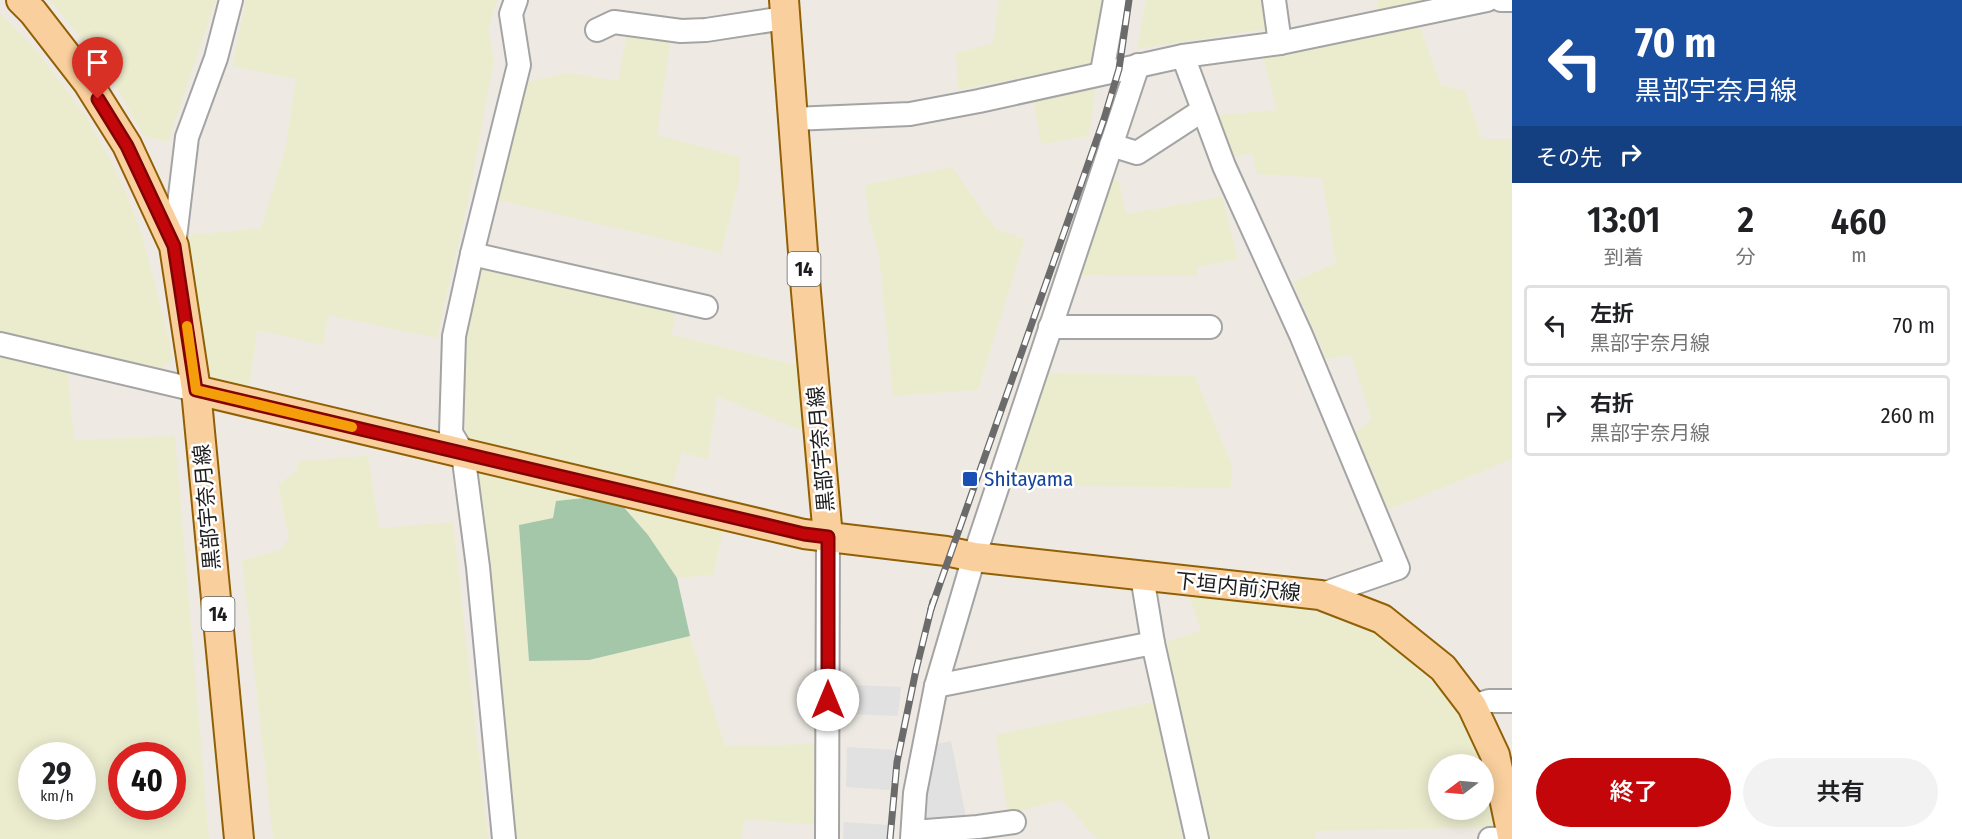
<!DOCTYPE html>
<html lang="ja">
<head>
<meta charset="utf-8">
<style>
	:root { --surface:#fff; --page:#f2f2f2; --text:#202124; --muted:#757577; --line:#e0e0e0; --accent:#c30609 }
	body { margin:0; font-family:"Fira Sans Condensed","Noto Sans JP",sans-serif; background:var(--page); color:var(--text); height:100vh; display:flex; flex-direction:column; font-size:22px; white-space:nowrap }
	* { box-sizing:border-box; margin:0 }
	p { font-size:20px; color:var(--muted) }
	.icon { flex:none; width:33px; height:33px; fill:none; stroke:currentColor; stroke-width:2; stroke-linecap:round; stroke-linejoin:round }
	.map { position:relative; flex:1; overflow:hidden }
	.side { display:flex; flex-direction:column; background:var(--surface); width:450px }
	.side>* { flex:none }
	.hud { background:#1a4fa0; color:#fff; overflow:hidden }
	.needle { width:39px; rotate:254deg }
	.controls { position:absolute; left:1428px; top:754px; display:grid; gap:12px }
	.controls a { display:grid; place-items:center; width:66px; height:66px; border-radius:50%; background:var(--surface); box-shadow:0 3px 15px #0003; font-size:30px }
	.speed { position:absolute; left:18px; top:742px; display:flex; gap:12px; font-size:30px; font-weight:700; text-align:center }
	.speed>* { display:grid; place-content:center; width:78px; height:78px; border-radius:50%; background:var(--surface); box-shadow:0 3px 15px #0003; line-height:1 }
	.speed small { font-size:15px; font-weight:400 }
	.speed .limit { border:9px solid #d22; background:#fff; color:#111 }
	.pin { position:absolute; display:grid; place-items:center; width:51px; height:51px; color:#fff; margin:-62px -26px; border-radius:50% 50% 50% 0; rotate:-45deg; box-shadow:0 0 6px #0007 }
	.pin .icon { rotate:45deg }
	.me { position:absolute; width:66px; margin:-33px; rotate:0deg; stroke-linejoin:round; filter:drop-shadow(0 0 4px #0008) }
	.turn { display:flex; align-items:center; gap:21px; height:126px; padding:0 24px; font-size:27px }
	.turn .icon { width:78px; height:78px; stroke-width:2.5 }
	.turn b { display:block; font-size:42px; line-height:51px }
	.then { display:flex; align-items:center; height:57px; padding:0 24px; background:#0003; gap:12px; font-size:22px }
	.eta { display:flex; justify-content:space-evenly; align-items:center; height:102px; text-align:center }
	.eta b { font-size:36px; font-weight:600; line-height:42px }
	.primary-button { display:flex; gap:12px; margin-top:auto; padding:12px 24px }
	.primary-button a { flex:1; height:69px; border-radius:36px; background:var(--accent); color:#fff; font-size:24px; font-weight:600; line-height:69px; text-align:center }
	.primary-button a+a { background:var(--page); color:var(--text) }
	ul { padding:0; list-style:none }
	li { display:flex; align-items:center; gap:18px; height:81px; margin:0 12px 9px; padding:0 12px; border:3px solid var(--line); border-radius:6px }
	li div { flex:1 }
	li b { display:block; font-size:22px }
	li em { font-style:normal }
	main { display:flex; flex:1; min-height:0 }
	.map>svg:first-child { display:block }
	.farmland { fill:#ebecce; fill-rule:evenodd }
	.cemetery { fill:#a4c6a9 }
	.parking { fill:#e1e1e1 }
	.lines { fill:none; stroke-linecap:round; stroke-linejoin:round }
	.minor-casing { stroke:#a4a4a4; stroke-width:26 }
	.major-casing { stroke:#916004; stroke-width:32 }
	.minor { stroke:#fff; stroke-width:22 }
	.major { stroke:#f9cf9d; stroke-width:28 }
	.rail-casing { stroke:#6b6b6b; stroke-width:7 }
	.rail { stroke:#fff; stroke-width:4.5; stroke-dasharray:14; stroke-linecap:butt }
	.route-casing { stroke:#7f0406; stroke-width:15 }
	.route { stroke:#c30609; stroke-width:10 }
	.slow { stroke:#f59e0b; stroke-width:10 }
	.transit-dot { fill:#1a4fb4; stroke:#fff; stroke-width:2 }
	.labels { text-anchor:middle; stroke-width:5; stroke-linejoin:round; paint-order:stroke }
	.shield { fill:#fff; stroke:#616161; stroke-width:1.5 }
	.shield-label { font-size:20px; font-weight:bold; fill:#1d1d1d }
	.street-label { font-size:21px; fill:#1d1d1d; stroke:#fff }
	.transit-label { font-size:21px; fill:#164399; stroke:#fff; text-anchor:start }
</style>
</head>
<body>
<main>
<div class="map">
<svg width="1512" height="839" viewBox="0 0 1512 839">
	<rect width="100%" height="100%" fill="#eeeae3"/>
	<g class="farmland">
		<polygon points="50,0 216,0 168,142 144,136 120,93 81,38"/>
		<polygon points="246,0 497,0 488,30 494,59 470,192 437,338 328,315 323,345 257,330 249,389 210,381 192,278 189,235 261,228 286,147 296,79 232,66"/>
		<polygon points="999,0 1110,0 1100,63 958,90 956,53 993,43"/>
		<polygon points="1146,0 1267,0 1270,28 1137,49"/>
		<polygon points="1377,0 1424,0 1378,10"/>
		<polygon points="0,13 34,48 85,115 111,161 128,198 143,238 169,339 173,360 159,370 0,333"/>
		<polygon points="1419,25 1441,85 1465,91 1482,139 1512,139 1512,459 1388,510 1355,432 1372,420 1351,355 1326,359 1293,282 1336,263 1322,178 1257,174 1253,153 1235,157 1217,115 1277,110 1263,57"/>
		<polygon points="627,32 671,37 657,135 739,157 739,181 721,253 494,199 524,82 570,73 618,81"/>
		<polygon points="1097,76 1089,136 1041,144 1032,90"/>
		<polygon points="952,167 996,229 1025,239 978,390 893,396 879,254 869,220 865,185"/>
		<polygon points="1110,179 1119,181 1126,214 1222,197 1238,259 1197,267 1198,276 1079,275"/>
		<polygon points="482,267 675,308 672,335 804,367 810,434 717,396 708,460 682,452 672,486 465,440 463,348"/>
		<path d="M 0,351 L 67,368 L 74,440 L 175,436 L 209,839 L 0,839 ZM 32,756 L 82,756 L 82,807 L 32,807 ZM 122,756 L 172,756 L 172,807 L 122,807 Z"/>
		<polygon points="1046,373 1195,376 1232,466 1231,488 1008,485"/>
		<polygon points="368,456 379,528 453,522 488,839 273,839 242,560 280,550 289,538 278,485 297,470 299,461"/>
		<polygon points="473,464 613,495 725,522 713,575 677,578 648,535 613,495 556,501 553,518 519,525 529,661 589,660 690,636 725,746 817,744 816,825 745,819 741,839 514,839"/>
		<polygon points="1187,589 1321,613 1375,633 1417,667 1452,702 1476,747 1481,765 1438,765 1438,810 1484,810 1484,775 1497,827 1316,831 1315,839 1207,839 1164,642 1201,631"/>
		<polygon points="1154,702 1183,839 1097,839 1062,800 1008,814 996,735"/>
	</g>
	<polygon class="cemetery" points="613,495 648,535 677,578 690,636 589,660 529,661 519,525 553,518 556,501"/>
	<g class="parking">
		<polygon points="852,685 901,687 898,716 851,714"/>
		<polygon points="951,741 966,817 923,820 932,745"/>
		<polygon points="847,747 895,750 890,790 846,787"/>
		<polygon points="844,822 888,825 887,839 843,839"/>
	</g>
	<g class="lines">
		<defs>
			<g id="minor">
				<polyline points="1501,0 1512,0"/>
				<polyline points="597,30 614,22 681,31 706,30 785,18"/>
				<polyline points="1280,43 1487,0"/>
				<polyline points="1183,56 1224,166 1301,335 1398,568 1320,595"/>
				<polyline points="1102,72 1115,0"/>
				<polyline points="793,119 910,114 979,101 1183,56 1280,43 1274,0"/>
				<polyline points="1111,145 1137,153 1203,110"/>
				<polyline points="174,246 187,137 216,58 231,0"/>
				<polyline points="472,254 706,307"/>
				<polyline points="1050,327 1210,327"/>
				<polyline points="0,344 196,390"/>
				<polyline points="1142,576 1153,643 1197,839"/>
				<polyline points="936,686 1153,643"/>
				<polyline points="1472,706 1489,701 1512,701"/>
				<polyline points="913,832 978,827 1014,822"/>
				<polyline points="504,839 478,567 463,453 451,433 454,336 472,254 519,65 511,14 516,0"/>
				<polyline points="827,839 828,537"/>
				<polyline points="912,839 915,793 936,686 974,557 1138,65"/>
				<polyline points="1490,839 1512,838"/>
			</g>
			<g id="major">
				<polyline points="21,0 33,12 88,83 127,145 174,246 196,390 239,839"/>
				<polyline points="784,0 806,292 828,537"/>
				<polyline points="196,390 804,534 946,551 974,557 1320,595 1382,619 1443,668 1472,706 1495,755 1512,836"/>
			</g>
		</defs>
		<use href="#minor" class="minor-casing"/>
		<use href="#major" class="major-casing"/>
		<use href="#minor" class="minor"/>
		<use href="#major" class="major"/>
		<defs>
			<g id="rail">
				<polyline points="931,609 1104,119 1119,69 1129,0"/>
				<polyline points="890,839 897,762 916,670 933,601"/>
			</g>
		</defs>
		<use href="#rail" class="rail-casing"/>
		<use href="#rail" class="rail"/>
	</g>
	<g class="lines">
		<defs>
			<polyline id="route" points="98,99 127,146 174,246 196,390 804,534 828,537 828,700"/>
		</defs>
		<use href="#route" class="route-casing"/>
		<use href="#route" class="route"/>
		<polyline class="slow" points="187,326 196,390 352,427"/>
	</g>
	<rect class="transit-dot" x="962" y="471" width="16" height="16" rx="3"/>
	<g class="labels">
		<g class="shield">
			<rect x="787.5" y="252" width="33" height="34" rx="4.5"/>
			<rect x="201.5" y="597" width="33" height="34" rx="4.5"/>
		</g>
		<g class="shield-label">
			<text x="804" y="276">14</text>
			<text x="218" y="621">14</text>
		</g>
		<g class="street-label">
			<text transform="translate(821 449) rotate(-95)" y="7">黒部宇奈月線</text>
			<text transform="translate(207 507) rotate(-95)" y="7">黒部宇奈月線</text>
			<text transform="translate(1238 587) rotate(6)" y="7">下垣内前沢線</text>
		</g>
		<g class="transit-label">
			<text x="984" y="486">Shitayama</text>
		</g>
	</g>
</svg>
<div class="controls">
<a><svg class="needle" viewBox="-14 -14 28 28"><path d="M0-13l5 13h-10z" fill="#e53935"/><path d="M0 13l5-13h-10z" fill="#757577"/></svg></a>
</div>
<div class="speed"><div>29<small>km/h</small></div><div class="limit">40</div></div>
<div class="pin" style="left:98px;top:99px;background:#d93025"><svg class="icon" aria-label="arrive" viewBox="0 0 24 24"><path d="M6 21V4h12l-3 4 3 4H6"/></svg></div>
<svg class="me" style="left:828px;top:700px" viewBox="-20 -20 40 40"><circle r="19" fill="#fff"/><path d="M0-13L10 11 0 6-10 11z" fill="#c30609"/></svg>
</div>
<section class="side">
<div class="hud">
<div class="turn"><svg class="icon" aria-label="left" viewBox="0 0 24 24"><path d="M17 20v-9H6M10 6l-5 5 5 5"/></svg><div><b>70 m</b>黒部宇奈月線</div></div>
<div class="then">その先<svg class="icon" aria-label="right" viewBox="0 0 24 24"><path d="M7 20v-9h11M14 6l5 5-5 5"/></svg></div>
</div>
<div class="eta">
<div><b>13:01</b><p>到着</p></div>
<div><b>2</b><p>分</p></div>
<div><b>460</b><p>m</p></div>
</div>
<ul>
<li><svg class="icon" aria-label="left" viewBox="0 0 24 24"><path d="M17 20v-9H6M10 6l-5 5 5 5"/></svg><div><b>左折</b><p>黒部宇奈月線</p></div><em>70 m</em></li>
<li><svg class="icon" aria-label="right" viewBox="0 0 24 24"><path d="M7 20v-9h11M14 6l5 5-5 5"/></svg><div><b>右折</b><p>黒部宇奈月線</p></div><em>260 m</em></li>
</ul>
<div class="primary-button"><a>終了</a><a>共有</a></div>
</section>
</main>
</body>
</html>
